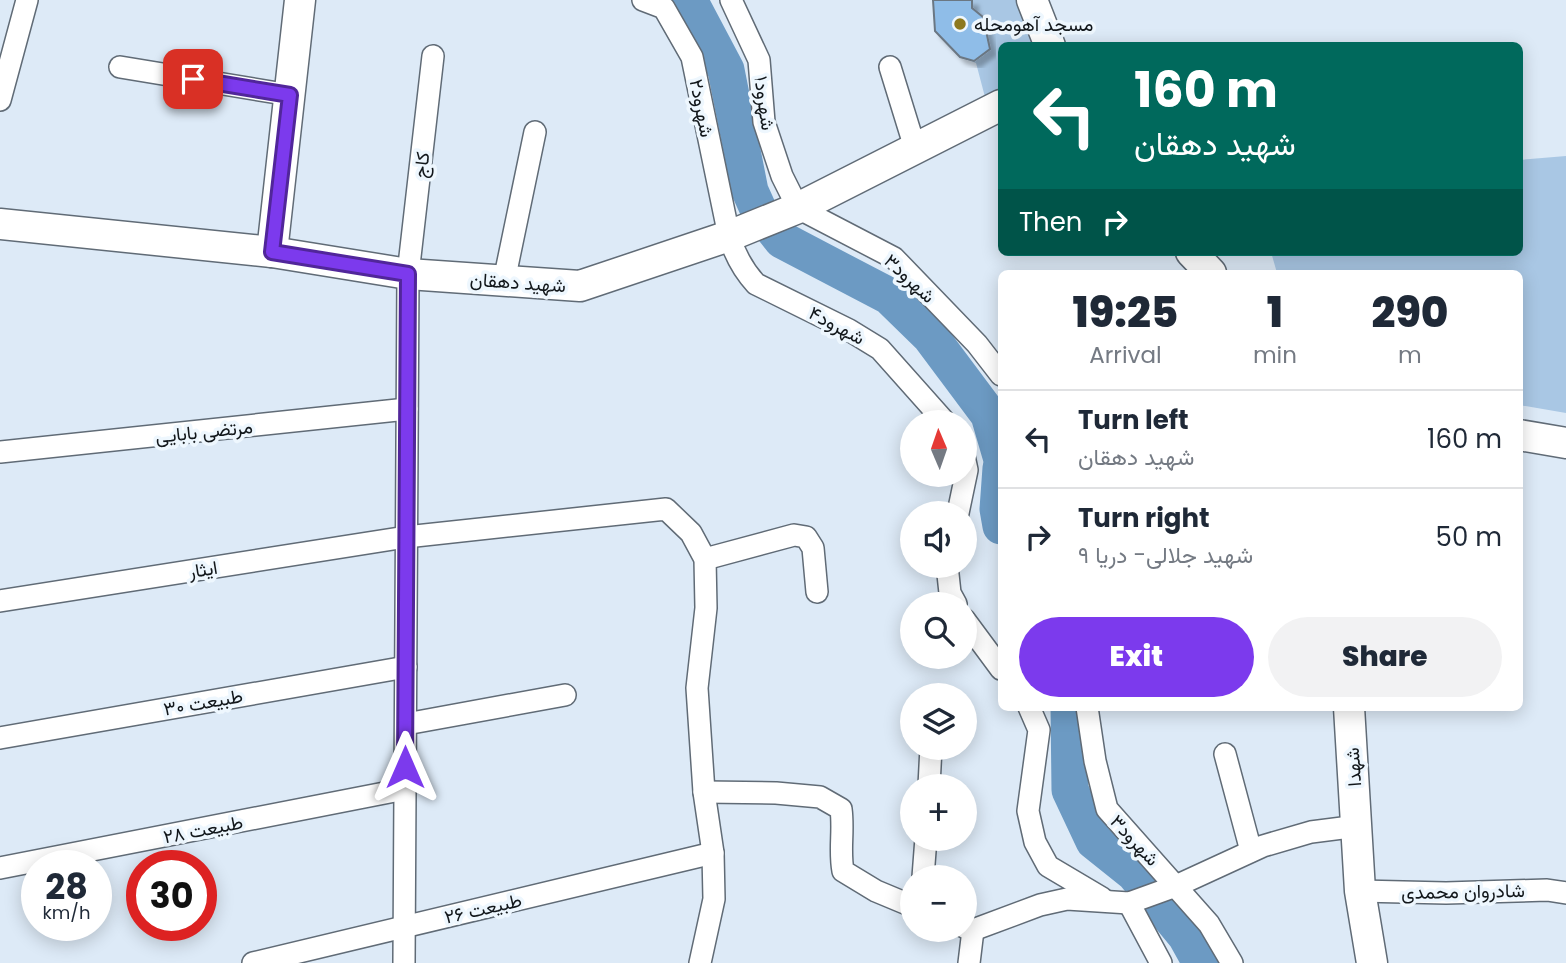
<!DOCTYPE html>
<html lang="en">
<head>
<meta charset="utf-8">
<style>
	:root { --surface:#fff; --page:#f2f2f3; --text:#1f2937; --muted:#747a83; --line:#e0e1e3; --accent:#7c3aed }
	body { margin:0; font-family:Poppins,Vazirmatn,sans-serif; background:var(--page); color:var(--text); height:100vh; display:flex; flex-direction:column; font-size:26px; white-space:nowrap }
	* { box-sizing:border-box; margin:0 }
	p { font-size:23px; color:var(--muted) }
	.icon { flex:none; width:38px; height:38px; fill:none; stroke:currentColor; stroke-width:2; stroke-linecap:round; stroke-linejoin:round }
	.map { position:relative; flex:1; overflow:hidden }
	.side { position:absolute; left:998px; top:270px; width:525px; height:441px; display:flex; flex-direction:column; background:var(--surface); border-radius:10px; box-shadow:0 4px 18px #0003 }
	.side>* { flex:none }
	.hud { position:absolute; left:998px; top:42px; width:525px; height:214px; border-radius:10px; box-shadow:0 4px 18px #0003; background:#00695c; color:#fff; overflow:hidden }
	.needle { width:46px; rotate:358deg }
	.tools { position:absolute; left:900px; top:410px; display:grid; gap:14px }
	.tools a { display:grid; place-items:center; width:77px; height:77px; border-radius:50%; background:var(--surface); box-shadow:0 4px 18px #0003; font-size:35px }
	.speed { position:absolute; left:21px; top:850px; display:flex; gap:14px; font-size:35px; font-weight:700; text-align:center }
	.speed>* { display:grid; place-content:center; width:91px; height:91px; border-radius:50%; background:var(--surface); box-shadow:0 4px 18px #0003; line-height:1 }
	.speed small { font-size:18px; font-weight:400 }
	.speed .limit { border:10px solid #d22; background:#fff; color:#111 }
	.pin { position:absolute; display:grid; place-items:center; width:60px; height:60px; color:#fff; margin:-30px; border-radius:14px; box-shadow:0 4px 10px #0006 }
	.me { position:absolute; width:77px; margin:-38px; rotate:0deg; stroke-linejoin:round; filter:drop-shadow(0 0 5px #0008) }
	.turn { display:flex; align-items:center; gap:24px; height:147px; padding:0 21px; font-size:32px }
	.turn .icon { width:91px; height:91px; stroke-width:2.5 }
	.turn b { display:block; font-size:49px; line-height:60px }
	.then { display:flex; align-items:center; height:66px; padding:0 21px; background:#0003; gap:14px; font-size:26px }
	.eta { display:flex; justify-content:space-evenly; align-items:center; height:119px; text-align:center }
	.eta b { font-size:42px; font-weight:800; line-height:49px }
	.primary-button { display:flex; gap:14px; margin-top:auto; padding:14px 21px }
	.primary-button a { flex:1; height:80px; border-radius:42px; background:var(--accent); color:#fff; font-size:28px; font-weight:800; line-height:80px; text-align:center }
	.primary-button a+a { background:var(--page); color:var(--text) }
	ul { padding:0; list-style:none }
	li { display:flex; align-items:center; gap:21px; height:98px; padding:0 21px; border-top:2px solid var(--line) }
	li div { flex:1 }
	li b { display:block; font-size:26px }
	li em { font-style:normal }
	.map>svg:first-child { display:block }
	.green { fill:#a9c7e4 }
	.lines { fill:none; stroke-linecap:round; stroke-linejoin:round }
	.river { stroke:#6c9ac3; stroke-width:37 }
	.building { fill:#8fbde8; stroke:#6b7783; stroke-width:2; filter:url(#shadow) }
	.street-casing { stroke:#606b76; stroke-width:24 }
	.secondary-casing { stroke:#606b76; stroke-width:33 }
	.street { stroke:#fff; stroke-width:21 }
	.secondary { stroke:#fff; stroke-width:30 }
	.route-casing { stroke:#51269a; stroke-width:18 }
	.route { stroke:#7c3aed; stroke-width:12 }
	.poi-dot { fill:#8d791f; stroke:#eef7fe; stroke-width:2.5 }
	.labels { text-anchor:middle; stroke-width:7; stroke-linejoin:round; paint-order:stroke }
	.poi-label { font-size:19px; fill:#12171b; stroke:#eef7fe; text-anchor:start }
	.street-label { font-size:19px; fill:#12171b; stroke:#eef7fe }
</style>
</head>
<body>
<div class="map">
<svg width="1566" height="963" viewBox="0 0 1566 963">
	<defs>
		<filter id="shadow"><feDropShadow dx="6" dy="6" stdDeviation="2" flood-color="#0004"/></filter>
	</defs>
	<rect width="100%" height="100%" fill="#ddeaf7"/>
	<g class="green">
		<polygon points="933,0 1024,0 1040,45 1001,46 1001,88 985,97 976,63 960,57 935,31"/>
		<polygon points="1566,156 1566,413 1519,405 1519,273 1277,273 1271,252 1519,252 1519,160"/>
	</g>
	<g class="lines">
		<g class="river">
			<polyline points="689,0 726,70 750,191 759,211 782,240 889,296 930,336 989,415 1001,456"/>
			<polyline points="1001,468 998,509 1001,526"/>
			<polyline points="1069,707 1070,790 1094,841 1134,873 1186,936 1201,963"/>
		</g>
	</g>
	<polygon class="building" points="933,0 972,0 972,8 983,17 990,49 974,61 960,57 935,31"/>
	<g class="lines">
		<defs>
			<g id="street">
				<path d="M 643,0 L 664,8 L 692,57 L 729,236 C 735,255 743,270 756,284 L 849,330 L 880,349 L 945,422"/>
				<polyline points="731,0 759,60 764,122 782,176 798,208 894,258 977,344 1001,375"/>
				<polyline points="120,67 290,95"/>
				<polyline points="890,67 915,148"/>
				<polyline points="0,100 27,0"/>
				<polyline points="504,281 535,132"/>
				<polyline points="0,452 407,409"/>
				<polyline points="958,513 967,470 964,456"/>
				<polyline points="705,559 794,535 806,537 813,548 817,592"/>
				<polyline points="947,565 950,593 956,604"/>
				<polyline points="0,601 406,537 666,509 691,533 705,559 706,608 697,688 704,792 713,853 714,899 700,963"/>
				<polyline points="964,619 1001,669"/>
				<polyline points="1029,707 1039,730 1028,811 1035,842 1048,866 1102,898"/>
				<polyline points="1087,707 1095,761 1107,809 1209,924 1232,963"/>
				<polyline points="406,724 565,695"/>
				<polyline points="0,738 406,667"/>
				<polyline points="1225,754 1251,851"/>
				<polyline points="929,786 931,747"/>
				<path d="M 704,792 L 776,793 L 820,797 L 841,809 C 844,831 839,850 843,871 L 876,891 L 912,906"/>
				<polyline points="0,868 405,789"/>
				<polyline points="923,877 926,838"/>
				<polyline points="1360,891 1446,893 1547,890 1566,893"/>
				<polyline points="1129,903 1161,963"/>
				<polyline points="964,927 973,930 1040,905 1067,899 1129,903 1176,886 1263,846 1311,832 1358,826"/>
				<polyline points="253,963 713,853"/>
				<polyline points="404,963 408,274 433,56"/>
				<polyline points="969,963 973,930"/>
			</g>
			<g id="secondary">
				<polyline points="1032,0 1050,46"/>
				<polyline points="0,224 272,252 408,274 580,286 729,236 798,208 1001,105"/>
				<polyline points="272,252 300,0"/>
				<polyline points="1191,252 1211,273"/>
				<polyline points="1519,435 1566,443"/>
				<polyline points="1349,707 1360,891 1372,963"/>
			</g>
		</defs>
		<use href="#street" class="street-casing"/>
		<use href="#secondary" class="secondary-casing"/>
		<use href="#street" class="street"/>
		<use href="#secondary" class="secondary"/>
	</g>
	<g class="lines">
		<defs>
			<polyline id="route" points="193,79 290,95 272,252 408,274 405,767"/>
		</defs>
		<use href="#route" class="route-casing"/>
		<use href="#route" class="route"/>
	</g>
	<circle class="poi-dot" cx="960" cy="24" r="7"/>
	<g class="labels">
		<g class="poi-label">
			<text x="974" y="31">مسجد آهومحله</text>
		</g>
		<g class="street-label">
			<text transform="translate(765 103) rotate(82)" y="7">شهرود۱</text>
			<text transform="translate(702 108) rotate(79)" y="7">شهرود۲</text>
			<text transform="translate(421 165) rotate(-83)" y="7">کاج</text>
			<text transform="translate(910 278) rotate(43)" y="7">شهرود۳</text>
			<text transform="translate(518 282) rotate(4)" y="7">شهید دهقان</text>
			<text transform="translate(837 325) rotate(28)" y="7">شهرود۴</text>
			<text transform="translate(204 431) rotate(-6)" y="7">مرتضی بابایی</text>
			<text transform="translate(203 569) rotate(-9)" y="7">ایثار</text>
			<text transform="translate(203 702) rotate(-10)" y="7">طبیعت ۳۰</text>
			<text transform="translate(1353 767) rotate(-94)" y="7">شهدا</text>
			<text transform="translate(203 829) rotate(-11)" y="7">طبیعت ۲۸</text>
			<text transform="translate(1135 840) rotate(47)" y="7">شهرود۳</text>
			<text transform="translate(1463 891) rotate(-1)" y="7">شادروان محمدی</text>
			<text transform="translate(483 908) rotate(-13)" y="7">طبیعت ۲۶</text>
		</g>
	</g>
</svg>
<div class="tools">
<a><svg class="needle" viewBox="-14 -14 28 28"><path d="M0-13l5 13h-10z" fill="#e53935"/><path d="M0 13l5-13h-10z" fill="#747a83"/></svg></a>
<a><svg class="icon" aria-label="sound" viewBox="0 0 24 24"><path d="M4 9h4l5-4v14l-5-4H4zM17 9q2 3 0 6"/></svg></a>
<a><svg class="icon" aria-label="search" viewBox="0 0 24 24"><circle cx="10" cy="10" r="6"/><path d="M15 15l6 6"/></svg></a>
<a><svg class="icon" aria-label="layers" viewBox="0 0 24 24"><path d="M12 4l9 5-9 5-9-5zM3 14l9 5 9-5"/></svg></a>
<a>+</a>
<a>−</a>
</div>
<div class="speed"><div>28<small>km/h</small></div><div class="limit">30</div></div>
<div class="pin" style="left:193px;top:79px;background:#d93025"><svg class="icon" aria-label="arrive" viewBox="0 0 24 24"><path d="M6 21V4h12l-3 4 3 4H6"/></svg></div>
<svg class="me" style="left:405px;top:767px" viewBox="-20 -20 40 40"><path d="M0-17L14 15 0 8-14 15z" fill="#7c3aed" stroke="#fff" stroke-width="4"/></svg>
<div class="hud">
<div class="turn"><svg class="icon" aria-label="left" viewBox="0 0 24 24"><path d="M17 20v-9H6M10 6l-5 5 5 5"/></svg><div><b>160 m</b>شهید دهقان</div></div>
<div class="then">Then<svg class="icon" aria-label="right" viewBox="0 0 24 24"><path d="M7 20v-9h11M14 6l5 5-5 5"/></svg></div>
</div>
<section class="side">
<div class="eta">
<div><b>19:25</b><p>Arrival</p></div>
<div><b>1</b><p>min</p></div>
<div><b>290</b><p>m</p></div>
</div>
<ul>
<li><svg class="icon" aria-label="left" viewBox="0 0 24 24"><path d="M17 20v-9H6M10 6l-5 5 5 5"/></svg><div><b>Turn left</b><p>شهید دهقان</p></div><em>160 m</em></li>
<li><svg class="icon" aria-label="right" viewBox="0 0 24 24"><path d="M7 20v-9h11M14 6l5 5-5 5"/></svg><div><b>Turn right</b><p>شهید جلالی- دریا ۹</p></div><em>50 m</em></li>
</ul>
<div class="primary-button"><a>Exit</a><a>Share</a></div>
</section>
</div>
</body>
</html>
